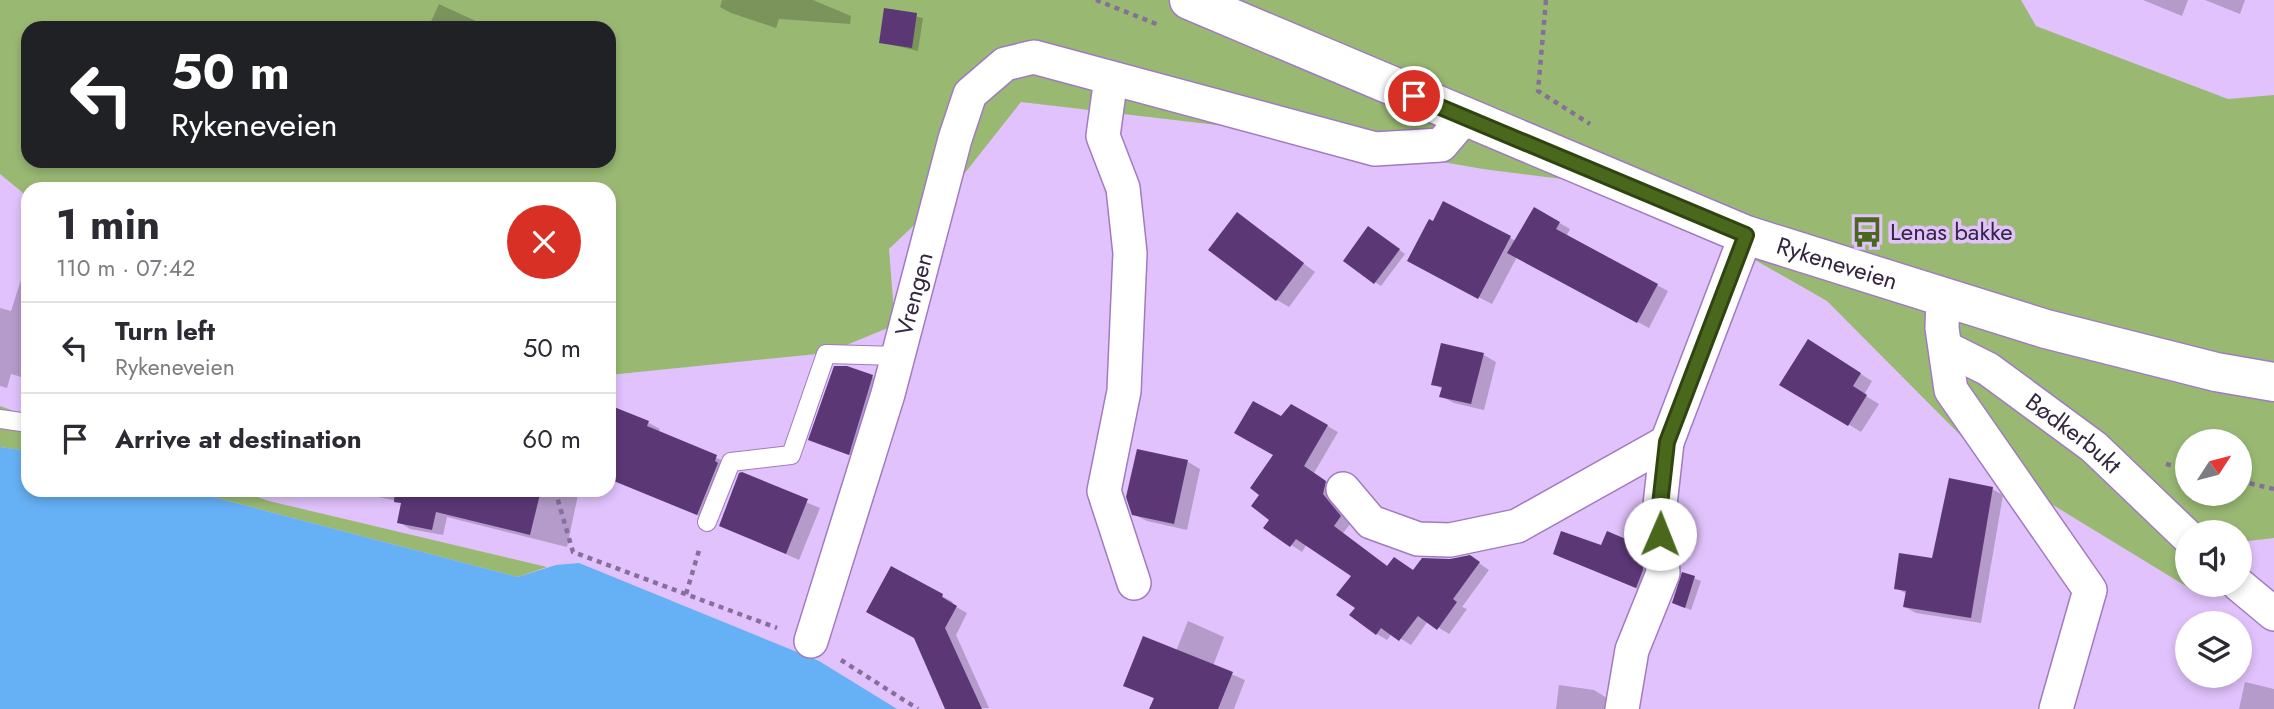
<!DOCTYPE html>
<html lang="en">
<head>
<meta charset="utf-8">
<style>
	:root { --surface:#fff; --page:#f2f2f3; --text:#2b2b33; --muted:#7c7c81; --line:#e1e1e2 }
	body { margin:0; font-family:Jost,sans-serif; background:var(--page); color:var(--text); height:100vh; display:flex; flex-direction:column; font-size:26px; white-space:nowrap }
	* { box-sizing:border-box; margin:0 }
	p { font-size:23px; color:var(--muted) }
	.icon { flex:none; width:38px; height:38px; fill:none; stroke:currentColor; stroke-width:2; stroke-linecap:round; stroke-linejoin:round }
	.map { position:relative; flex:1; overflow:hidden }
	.panel { position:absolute; left:21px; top:182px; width:595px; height:315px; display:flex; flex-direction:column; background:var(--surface); border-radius:21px; box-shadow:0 4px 10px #0003 }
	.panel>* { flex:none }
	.top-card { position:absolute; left:21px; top:21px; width:595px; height:147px; border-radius:21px; box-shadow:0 4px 10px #0003; background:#202124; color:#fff; overflow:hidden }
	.needle { width:46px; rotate:54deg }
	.controls { position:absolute; left:2175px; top:429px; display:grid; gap:14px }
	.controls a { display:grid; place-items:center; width:77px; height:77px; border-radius:50%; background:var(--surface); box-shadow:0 4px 10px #0003; font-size:35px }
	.pin { position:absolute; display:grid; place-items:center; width:60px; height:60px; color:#fff; margin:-30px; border:4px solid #fff; border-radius:50%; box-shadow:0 2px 7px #0007 }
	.me { position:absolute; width:77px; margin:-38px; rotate:1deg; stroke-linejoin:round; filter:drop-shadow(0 0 5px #0008) }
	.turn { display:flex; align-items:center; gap:24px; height:147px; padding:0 35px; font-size:32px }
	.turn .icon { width:91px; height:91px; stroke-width:2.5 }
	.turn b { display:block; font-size:49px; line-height:60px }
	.round { display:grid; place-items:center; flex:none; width:74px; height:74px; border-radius:37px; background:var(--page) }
	.overview { display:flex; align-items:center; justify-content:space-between; height:119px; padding:0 35px }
	h1 { font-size:42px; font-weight:700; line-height:52px }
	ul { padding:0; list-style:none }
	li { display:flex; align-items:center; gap:21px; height:91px; padding:0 35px; border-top:2px solid var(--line) }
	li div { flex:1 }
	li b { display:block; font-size:26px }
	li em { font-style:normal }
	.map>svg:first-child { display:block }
	.green { fill:#99b973; fill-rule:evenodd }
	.water { fill:#66b0f5 }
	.shadow { fill:#0003 }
	.building { fill:#5b3776 }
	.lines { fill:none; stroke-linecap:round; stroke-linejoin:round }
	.lane-casing { stroke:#a07bc0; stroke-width:20 }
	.street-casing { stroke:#a07bc0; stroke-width:36 }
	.primary-casing { stroke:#a07bc0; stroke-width:41 }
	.path { stroke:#866f9a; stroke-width:4.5; stroke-dasharray:5 5; stroke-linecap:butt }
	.lane { stroke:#fff; stroke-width:18 }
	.street { stroke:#fff; stroke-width:33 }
	.primary { stroke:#fff; stroke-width:38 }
	.route-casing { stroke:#304412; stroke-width:18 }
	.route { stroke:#4a681c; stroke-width:12 }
	.labels { text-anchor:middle; stroke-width:7; stroke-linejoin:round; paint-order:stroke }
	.poi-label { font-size:24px; fill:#342541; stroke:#e1c2fc; text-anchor:start }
	.street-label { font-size:24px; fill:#342541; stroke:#e1c2fc }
</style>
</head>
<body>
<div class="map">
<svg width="2274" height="709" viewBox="0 0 2274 709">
	<rect width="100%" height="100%" fill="#e1c2fc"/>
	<g class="green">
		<path d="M 0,0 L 2021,0 L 2036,26 L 2228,99 L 2274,95 L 2274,538 L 2240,542 L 2240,532 L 2188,532 L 2188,584 L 2197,585 L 2189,588 L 1994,469 L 1827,301 L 1627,187 L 1483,169 L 1251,129 L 1021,102 L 953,188 L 889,249 L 895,325 L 827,353 L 609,375 L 609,189 L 28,189 L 28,197 L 0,174 ZM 28,28 L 609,28 L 609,161 L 28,161 ZM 2188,441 L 2240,441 L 2240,494 L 2188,494 Z"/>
		<polygon points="0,406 28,416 28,451 0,447"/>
		<polygon points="186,490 238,490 269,501 547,567 518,577"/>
	</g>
	<polygon class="water" points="0,447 28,451 28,490 186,490 518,577 556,565 579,563 819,661 897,709 0,709"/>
	<g class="shadow">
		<polygon points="722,0 813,0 851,16 850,24 779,19 776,28 731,13 720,7"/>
		<polygon points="2143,0 2188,0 2182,16"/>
		<polygon points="2205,0 2245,0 2240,14"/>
		<polygon points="439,4 480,23 485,28 428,28"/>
		<polygon points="886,10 923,18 918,51 880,42"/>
		<polygon points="1444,203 1516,241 1535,209 1570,229 1566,237 1668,291 1649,328 1517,257 1492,304 1422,268 1434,223"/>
		<polygon points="1237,214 1315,272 1289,307 1277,300"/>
		<polygon points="1375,232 1405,254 1381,286 1375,282"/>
		<polygon points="28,258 28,379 11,374 7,388 0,386 0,308 11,311"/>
		<polygon points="1442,346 1484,355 1496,362 1484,410 1454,403 1441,396 1443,389 1433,384"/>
		<polygon points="1821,349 1872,381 1864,395 1879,404 1861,432 1782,384"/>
		<polygon points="872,377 878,380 855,457 816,443"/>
		<polygon points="1292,406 1338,432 1314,473 1336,489 1351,523 1343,533 1389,567 1414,571 1470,557 1489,570 1462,607 1467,609 1449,634 1428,621 1411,645 1392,633 1387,640 1377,634 1357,608 1353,576 1307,544 1302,552 1266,528 1272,519 1261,494 1275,455 1282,418"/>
		<polygon points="609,408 649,423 660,429 658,433 728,463 709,520 609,479"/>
		<polygon points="1138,451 1188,462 1200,469 1187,530 1147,521 1133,514"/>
		<polygon points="740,475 820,508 799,560 721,525"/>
		<polygon points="1992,489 2003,495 1981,623 1916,613 1905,607 1907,594 1896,588 1934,560"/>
		<polygon points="344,490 579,490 567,547 447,517 443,535 410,529 399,522 403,502"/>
		<polygon points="1602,547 1641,547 1654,555 1649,594 1555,553"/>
		<polygon points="891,568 953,602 951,604 967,613 956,635 989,708 947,709"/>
		<polygon points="1683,574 1701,581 1691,610 1680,606"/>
		<polygon points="1188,621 1224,637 1213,666 1245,680 1234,709 1157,709 1155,699 1125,685 1176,651"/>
		<polygon points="2245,682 2274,689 2274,709 2239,709"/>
		<polygon points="1559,685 1594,690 1607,698 1605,709 1556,709"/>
	</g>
	<g class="building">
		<polygon points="884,8 917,13 912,48 879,43"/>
		<polygon points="1443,201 1511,236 1478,299 1407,261 1429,219 1433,221"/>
		<polygon points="1534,207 1560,222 1556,229 1658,284 1637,323 1507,253"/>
		<polygon points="1237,212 1304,263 1276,301 1208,250"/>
		<polygon points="1368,226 1400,249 1374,284 1343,261"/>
		<polygon points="1808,339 1861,373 1853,386 1867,395 1848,426 1779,385"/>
		<polygon points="1441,343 1484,353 1471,404 1439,397 1442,387 1431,385"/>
		<polygon points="834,366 847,366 873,375 849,455 808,440"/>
		<polygon points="1253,401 1281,416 1291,404 1328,425 1304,466 1326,481 1323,494 1341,516 1334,526 1387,566 1394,557 1413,570 1422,558 1450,559 1470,555 1480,562 1453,599 1457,602 1437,630 1418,616 1399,641 1381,628 1376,635 1349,615 1355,608 1336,595 1351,576 1296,539 1290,547 1263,528 1269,520 1251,506 1259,495 1250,488 1273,455 1234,433"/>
		<polygon points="609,405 649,421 647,426 717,455 715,461 718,463 697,515 609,479"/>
		<polygon points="1137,449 1188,460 1174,524 1132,515 1126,497"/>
		<polygon points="742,472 808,499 786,554 719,526 739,473"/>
		<polygon points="1949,478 1993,487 1971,618 1903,607 1906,591 1894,589 1899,553 1932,558"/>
		<polygon points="395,490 541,490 530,535 436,512 432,530 397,523 401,503 394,502"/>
		<polygon points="1561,531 1601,545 1607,531 1642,546 1643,570 1636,588 1553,554"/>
		<polygon points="891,566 943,594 942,597 957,606 945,628 982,709 945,709 914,638 866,612"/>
		<polygon points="1682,572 1695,576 1685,608 1672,603"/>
		<polygon points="1143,636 1233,672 1218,709 1149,709 1154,698 1123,686"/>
	</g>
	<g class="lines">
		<defs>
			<g id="lane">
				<polyline points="0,419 28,423"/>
				<polyline points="707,522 731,462 791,455 826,354 898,356"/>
			</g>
			<g id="street">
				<polyline points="1111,78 1103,136 1123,188 1130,253 1124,391 1104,491 1134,583"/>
				<polyline points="1943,299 1942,328 1951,390 2090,590 2056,709"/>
				<path id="s1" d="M 1946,348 L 1988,369 L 2094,447 L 2188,537"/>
				<polyline points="1343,489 1371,522 1418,539 1450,540 1517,526 1667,442 1746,235"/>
				<polyline points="2238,584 2274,614"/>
				<path id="s2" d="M 811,641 L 888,394 L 955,139 L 970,94 L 1005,64 L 1034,57 L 1375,149 L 1441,145 L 1464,118"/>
				<polyline points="1622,709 1632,650 1663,573 1659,514 1667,442"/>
			</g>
			<g id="primary">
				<path id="s3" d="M 1189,0 L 1746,235 L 2046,329 L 2216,372 L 2274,382"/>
			</g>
		</defs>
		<use href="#lane" class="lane-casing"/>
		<use href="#street" class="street-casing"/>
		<use href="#primary" class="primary-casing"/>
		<g class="path">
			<polyline points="1096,0 1159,25"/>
			<polyline points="1546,0 1538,91 1590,124"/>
			<polyline points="2166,464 2188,469"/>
			<polyline points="2240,481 2274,489"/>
			<polyline points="555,490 573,552 777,628"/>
			<polyline points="686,594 700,547"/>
			<polyline points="841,660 918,709"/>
		</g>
		<use href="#lane" class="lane"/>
		<use href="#street" class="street"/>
		<use href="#primary" class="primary"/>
	</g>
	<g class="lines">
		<defs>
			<polyline id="route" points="1414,96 1746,235 1667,442 1659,514 1660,534"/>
		</defs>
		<use href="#route" class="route-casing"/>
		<use href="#route" class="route"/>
	</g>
	<defs>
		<symbol id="bus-bare" viewBox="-9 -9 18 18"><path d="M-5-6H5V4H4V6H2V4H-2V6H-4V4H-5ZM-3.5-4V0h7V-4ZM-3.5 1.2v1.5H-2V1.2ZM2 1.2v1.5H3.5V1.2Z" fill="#4a681c" stroke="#e1c2fc" stroke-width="2.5" paint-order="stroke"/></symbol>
	</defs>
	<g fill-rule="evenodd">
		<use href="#bus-bare" x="1845" y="210" width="44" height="44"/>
	</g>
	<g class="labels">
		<g class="poi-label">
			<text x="1890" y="240">Lenas bakke</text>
		</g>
		<g class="street-label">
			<text dy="8" stroke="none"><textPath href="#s3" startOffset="700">Rykeneveien</textPath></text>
			<text dy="8" stroke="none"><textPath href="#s2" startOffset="362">Vrengen</textPath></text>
			<text dy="8" stroke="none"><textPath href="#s1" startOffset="154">Bødkerbukt</textPath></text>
		</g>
	</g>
</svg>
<div class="controls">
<a><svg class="needle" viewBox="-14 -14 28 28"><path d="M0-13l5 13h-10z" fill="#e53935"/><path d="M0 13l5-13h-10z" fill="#7c7c81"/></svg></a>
<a><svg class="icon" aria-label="sound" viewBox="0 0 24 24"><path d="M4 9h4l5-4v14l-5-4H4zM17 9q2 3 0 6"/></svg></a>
<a><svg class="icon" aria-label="layers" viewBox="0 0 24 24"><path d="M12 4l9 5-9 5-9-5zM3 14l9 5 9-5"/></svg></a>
</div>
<div class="pin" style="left:1414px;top:96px;background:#d93025"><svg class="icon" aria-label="arrive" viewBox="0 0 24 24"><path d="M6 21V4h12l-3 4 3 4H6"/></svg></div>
<svg class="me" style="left:1660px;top:534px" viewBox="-20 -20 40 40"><circle r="19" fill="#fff"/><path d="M0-13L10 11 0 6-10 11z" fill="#4a681c"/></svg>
<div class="top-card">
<div class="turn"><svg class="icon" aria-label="left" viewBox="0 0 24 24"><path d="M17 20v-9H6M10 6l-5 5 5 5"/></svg><div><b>50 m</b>Rykeneveien</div></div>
</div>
<section class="panel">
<div class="overview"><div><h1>1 min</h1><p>110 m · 07:42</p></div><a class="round" style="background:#d93025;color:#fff"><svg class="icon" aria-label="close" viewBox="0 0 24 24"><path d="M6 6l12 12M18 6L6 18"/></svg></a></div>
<ul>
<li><svg class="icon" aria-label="left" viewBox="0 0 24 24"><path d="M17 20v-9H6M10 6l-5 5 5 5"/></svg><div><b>Turn left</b><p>Rykeneveien</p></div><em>50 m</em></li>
<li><svg class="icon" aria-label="arrive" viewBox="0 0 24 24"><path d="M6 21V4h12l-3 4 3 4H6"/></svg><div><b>Arrive at destination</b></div><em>60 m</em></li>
</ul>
</section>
</div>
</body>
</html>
